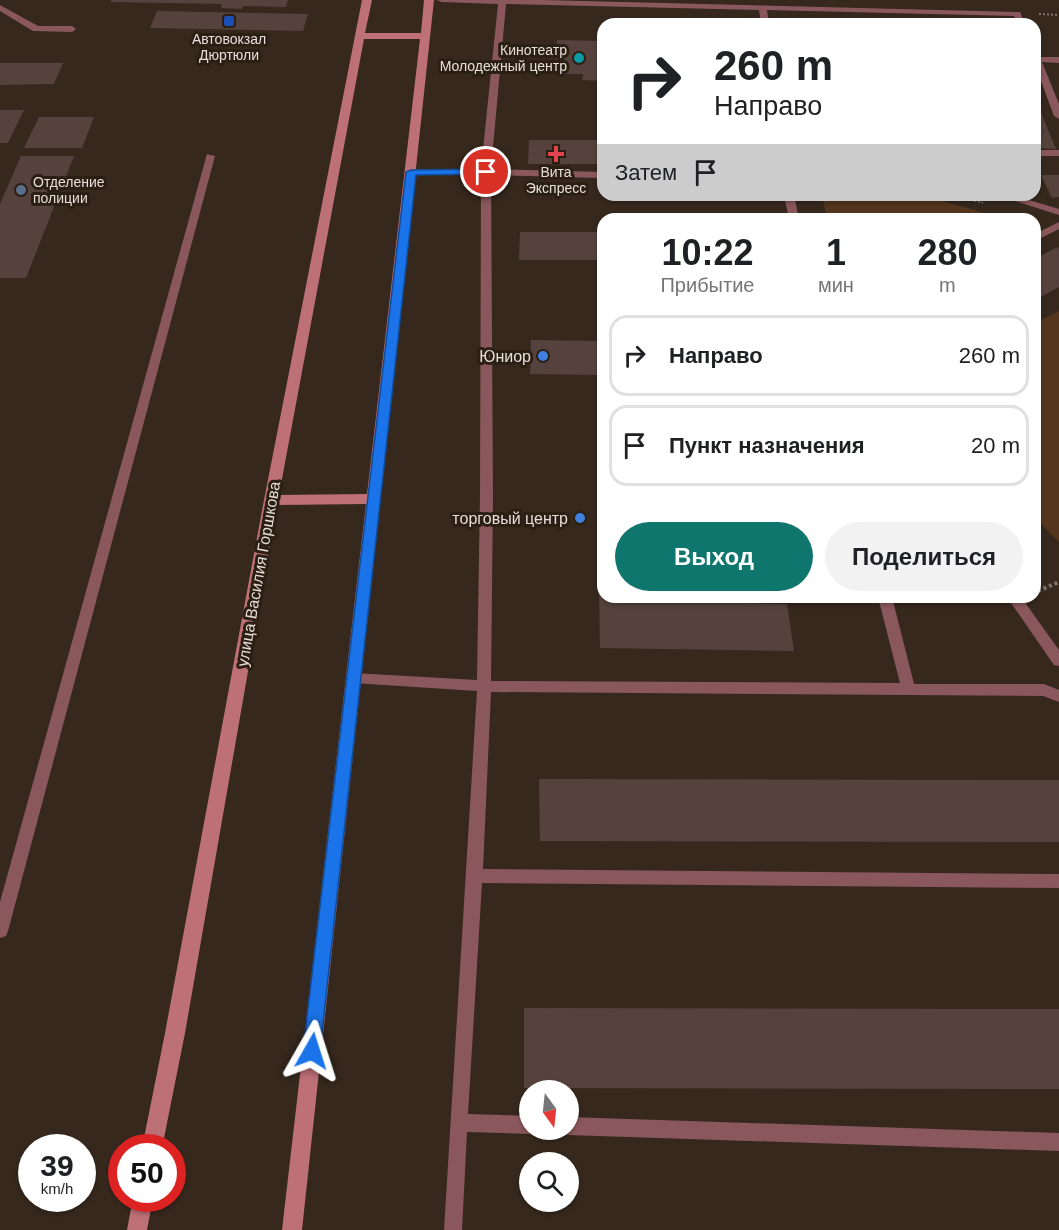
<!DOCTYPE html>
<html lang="ru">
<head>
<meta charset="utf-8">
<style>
	:root { --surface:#fff; --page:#f2f2f2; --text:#202124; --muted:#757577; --line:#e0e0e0; --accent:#0f766e }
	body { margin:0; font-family:Arial,sans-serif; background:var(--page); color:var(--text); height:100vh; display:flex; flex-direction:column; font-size:22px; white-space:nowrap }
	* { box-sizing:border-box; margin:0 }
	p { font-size:20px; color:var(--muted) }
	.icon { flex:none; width:33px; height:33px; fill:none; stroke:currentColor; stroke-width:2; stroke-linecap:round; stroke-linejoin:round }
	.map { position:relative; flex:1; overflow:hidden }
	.details { position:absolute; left:597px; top:213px; width:444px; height:390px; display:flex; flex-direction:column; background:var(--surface); border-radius:18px; box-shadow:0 2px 4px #0004 }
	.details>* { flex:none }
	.top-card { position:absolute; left:597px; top:18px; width:444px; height:183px; border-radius:18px; box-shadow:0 2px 4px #0004; background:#fff; color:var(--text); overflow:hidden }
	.needle { width:39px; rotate:165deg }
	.controls { position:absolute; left:519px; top:1080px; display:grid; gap:12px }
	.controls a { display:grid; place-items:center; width:60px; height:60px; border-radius:50%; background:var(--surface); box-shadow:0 2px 4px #0004; font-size:30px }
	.speed { position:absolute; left:18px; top:1134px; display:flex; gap:12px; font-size:30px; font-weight:700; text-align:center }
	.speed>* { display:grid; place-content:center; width:78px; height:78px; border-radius:50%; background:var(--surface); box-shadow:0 2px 4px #0004; line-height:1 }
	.speed small { font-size:15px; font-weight:400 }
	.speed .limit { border:9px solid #d22; background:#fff; color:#111 }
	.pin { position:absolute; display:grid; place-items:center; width:51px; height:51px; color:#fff; margin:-26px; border:3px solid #fff; border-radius:50%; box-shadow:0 2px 6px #0007 }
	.me { position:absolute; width:66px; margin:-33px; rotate:6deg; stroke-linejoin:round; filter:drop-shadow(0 0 4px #0008) }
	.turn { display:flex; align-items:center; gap:21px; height:126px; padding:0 18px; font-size:27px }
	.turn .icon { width:78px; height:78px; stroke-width:2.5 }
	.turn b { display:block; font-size:42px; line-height:51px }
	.then { display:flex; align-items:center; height:57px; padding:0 18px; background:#0003; gap:12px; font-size:22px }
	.eta { display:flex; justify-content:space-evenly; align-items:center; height:102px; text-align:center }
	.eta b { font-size:36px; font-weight:700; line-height:42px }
	.action { display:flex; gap:12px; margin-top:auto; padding:12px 18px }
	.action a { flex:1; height:69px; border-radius:36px; background:var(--accent); color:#fff; font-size:24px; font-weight:700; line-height:69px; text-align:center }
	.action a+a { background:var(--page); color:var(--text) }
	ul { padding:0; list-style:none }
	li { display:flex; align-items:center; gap:18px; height:81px; margin:0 12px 9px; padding:0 6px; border:3px solid var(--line); border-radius:18px }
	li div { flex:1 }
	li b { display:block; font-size:22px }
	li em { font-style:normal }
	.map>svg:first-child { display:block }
	.green { fill:#53361d }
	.building { fill:#55423d }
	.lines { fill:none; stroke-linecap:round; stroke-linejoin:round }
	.path-far1 { stroke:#7f736a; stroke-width:2; stroke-dasharray:2 2; stroke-linecap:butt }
	.path { stroke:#7f736a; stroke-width:4; stroke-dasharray:3 3; stroke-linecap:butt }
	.service { fill:#8a585c; fill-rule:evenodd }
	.secondary { fill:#be7077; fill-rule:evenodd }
	.route { fill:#1a73e8; stroke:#114b97; stroke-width:1.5 }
	.transit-dot { fill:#1a4fb4; stroke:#2b1f14; stroke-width:2 }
	.culture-dot { fill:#0f9aa8; stroke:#2b1f14; stroke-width:2 }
	.health-dot { fill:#e0444e; stroke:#2b1f14; stroke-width:2 }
	.service-dot { fill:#5c6f8a; stroke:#2b1f14; stroke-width:2 }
	.shop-dot { fill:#3f7fe0; stroke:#2b1f14; stroke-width:2 }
	.labels { text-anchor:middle; stroke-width:6; stroke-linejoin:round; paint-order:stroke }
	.far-poi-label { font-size:14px; fill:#e6ddd6; stroke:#2b1f14 }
	.poi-label { font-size:16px; fill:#e6ddd6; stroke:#2b1f14; text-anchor:end }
	.street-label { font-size:16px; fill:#e6ddd6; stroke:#2b1f14 }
</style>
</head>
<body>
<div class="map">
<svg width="1059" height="1230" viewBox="0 0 1059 1230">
	<rect width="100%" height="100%" fill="#36281d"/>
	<g class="green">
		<polygon points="822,195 922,195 1005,219 827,219"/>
		<polygon points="1059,311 1059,542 1035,518 1035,323"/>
	</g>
	<g class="building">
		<polygon points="111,0 288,0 286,7 243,6 242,9 221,8 222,4 111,2"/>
		<polygon points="157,11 308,14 303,31 150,28"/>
		<polygon points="557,40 603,41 603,81 582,80 583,74 555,74"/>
		<polygon points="0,63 63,63 54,84 0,85"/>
		<polygon points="1035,98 1056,149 1035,148"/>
		<polygon points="0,110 24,110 8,143 0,143"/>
		<polygon points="39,117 94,117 82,148 24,148"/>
		<polygon points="529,140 603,140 603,164 528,164"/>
		<polygon points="21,156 74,156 26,278 0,278 0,204"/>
		<polygon points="1041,175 1059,175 1059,197 1052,198"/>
		<polygon points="520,232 603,232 603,260 519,260"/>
		<polygon points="1057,247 1059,249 1059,287 1035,300 1035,259"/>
		<polygon points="531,340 603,341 603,375 530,374"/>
		<polygon points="597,462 603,462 603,597 697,597 698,602 787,604 794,651 600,648"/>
		<polygon points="539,779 1059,780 1059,842 540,841"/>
		<polygon points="524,1008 1059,1009 1059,1089 524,1088"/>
	</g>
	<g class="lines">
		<g class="path-far1">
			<polyline points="1039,14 1059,15"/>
			<polyline points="955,195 983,203"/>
		</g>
		<polyline class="path" points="1038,591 1059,582"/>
		<g class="service">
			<polygon points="437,0 542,0 1020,12 1025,24 1017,24 1014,16 767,10 769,24 761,24 759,10 506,4 491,169 603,172 603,178 491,175 493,495 491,681 900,683 878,597 892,597 914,684 1044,684 1059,690 1059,702 1043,696 491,692 483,869 1059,874 1059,888 482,883 468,1114 530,1116 530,1130 537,1130 530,1134 467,1132 462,1230 444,1230 477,691 353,683 348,682 346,678 348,674 353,673 477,680 480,495 481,175 411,175 406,172 411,169 481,169 498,4 441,2"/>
			<polygon points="0,5 38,26 72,26 76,29 72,32 33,31 0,11"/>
			<polygon points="1035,53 1040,57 1059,57 1059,63 1042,62 1059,104 1059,119 1054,116 1035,65"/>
			<rect x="1035" y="150" width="24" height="6"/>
			<polygon points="207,154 215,156 8,931 6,936 0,938 0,902"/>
			<polygon points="784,195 794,195 799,219 789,219"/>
			<polygon points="996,195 1012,195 1059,209 1059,215"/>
			<polygon points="1059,222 1059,229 1035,241 1035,234"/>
			<polygon points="1007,597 1021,597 1059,650 1059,666 1054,665"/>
			<polygon points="568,1117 1059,1133 1059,1151 568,1135 561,1130 568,1130"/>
		</g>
		<g class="secondary">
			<path d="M 362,0 L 372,0 L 365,33 L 421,33 L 424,0 L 434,0 L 302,1230 L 282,1230 L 366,504 L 277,505 L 185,1033 L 162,1148 L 142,1148 L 165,1033 L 264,500 ZM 364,39 L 420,39 L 367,494 L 279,495 Z"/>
			<polygon points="133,1198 153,1198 147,1230 127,1230"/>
		</g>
	</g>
	<polygon class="route" points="486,169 491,172 490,174 416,175 320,1051 318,1057 312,1059 305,1057 303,1051 406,172 411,170"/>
	<rect class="transit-dot" x="223" y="15" width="12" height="12" rx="3"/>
	<circle class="culture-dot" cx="579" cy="58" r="6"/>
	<path class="health-dot" d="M553 145h6v6h6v6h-6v6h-6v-6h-6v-6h6z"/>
	<circle class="service-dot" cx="21" cy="190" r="6"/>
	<g class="shop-dot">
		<circle cx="543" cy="356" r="6"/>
		<circle cx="580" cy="518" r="6"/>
	</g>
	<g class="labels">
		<g class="far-poi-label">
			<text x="229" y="44">Автовокзал<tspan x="229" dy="16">Дюртюли</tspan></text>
			<text x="567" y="55" text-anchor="end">Кинотеатр<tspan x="567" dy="16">Молодежный центр</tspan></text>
			<text x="556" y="177">Вита<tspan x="556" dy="16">Экспресс</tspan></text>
			<text x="33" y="187" text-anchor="start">Отделение<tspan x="33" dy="16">полиции</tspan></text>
		</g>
		<g class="poi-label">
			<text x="531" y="362">Юниор</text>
			<text x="568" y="524">торговый центр</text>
		</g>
		<g class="street-label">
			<text transform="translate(258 574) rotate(-80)" y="6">улица Василия Горшкова</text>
		</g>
	</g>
</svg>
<div class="controls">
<a><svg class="needle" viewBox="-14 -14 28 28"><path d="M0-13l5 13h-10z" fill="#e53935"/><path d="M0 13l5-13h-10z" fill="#757577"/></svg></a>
<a><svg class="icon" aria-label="search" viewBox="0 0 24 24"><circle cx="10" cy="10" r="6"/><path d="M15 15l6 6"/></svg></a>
</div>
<div class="speed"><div>39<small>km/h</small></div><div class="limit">50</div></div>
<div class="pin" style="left:486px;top:172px;background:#d93025"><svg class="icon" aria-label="arrive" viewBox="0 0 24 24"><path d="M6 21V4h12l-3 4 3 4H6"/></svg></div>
<svg class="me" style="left:312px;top:1051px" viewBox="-20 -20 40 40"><path d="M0-17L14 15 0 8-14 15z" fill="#1a73e8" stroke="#fff" stroke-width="4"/></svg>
<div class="top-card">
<div class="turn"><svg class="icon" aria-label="right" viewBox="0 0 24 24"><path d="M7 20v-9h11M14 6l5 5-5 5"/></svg><div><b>260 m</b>Направо</div></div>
<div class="then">Затем<svg class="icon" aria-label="arrive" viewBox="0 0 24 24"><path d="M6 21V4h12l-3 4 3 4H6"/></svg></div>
</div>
<section class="details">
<div class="eta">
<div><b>10:22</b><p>Прибытие</p></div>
<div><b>1</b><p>мин</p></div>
<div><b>280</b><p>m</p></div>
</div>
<ul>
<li><svg class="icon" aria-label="right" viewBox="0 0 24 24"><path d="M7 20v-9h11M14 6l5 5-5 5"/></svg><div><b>Направо</b></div><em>260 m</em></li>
<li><svg class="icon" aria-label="arrive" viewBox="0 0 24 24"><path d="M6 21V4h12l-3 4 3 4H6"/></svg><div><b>Пункт назначения</b></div><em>20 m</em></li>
</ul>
<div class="action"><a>Выход</a><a>Поделиться</a></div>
</section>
</div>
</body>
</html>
